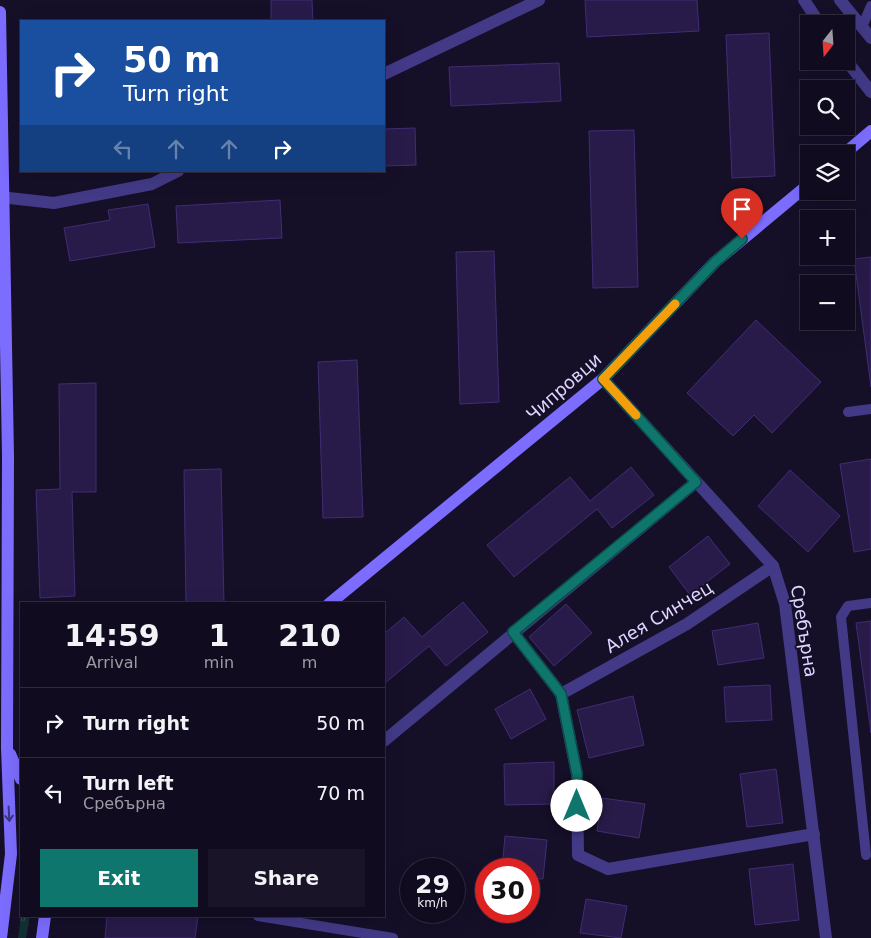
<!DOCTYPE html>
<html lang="en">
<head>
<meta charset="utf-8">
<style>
	:root { --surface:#100b1e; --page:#191427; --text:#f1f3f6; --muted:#9c9ba4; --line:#302b3c; --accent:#0f766e }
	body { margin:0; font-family:"DejaVu Sans",sans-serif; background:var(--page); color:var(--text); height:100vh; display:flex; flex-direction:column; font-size:19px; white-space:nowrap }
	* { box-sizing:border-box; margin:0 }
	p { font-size:16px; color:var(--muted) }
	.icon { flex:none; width:28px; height:28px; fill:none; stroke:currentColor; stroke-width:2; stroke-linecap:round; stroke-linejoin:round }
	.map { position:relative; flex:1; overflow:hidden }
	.drawer { position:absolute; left:20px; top:602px; width:365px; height:315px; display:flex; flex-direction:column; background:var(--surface); border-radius:0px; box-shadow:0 5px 20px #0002,0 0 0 1px var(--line) }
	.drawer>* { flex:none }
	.top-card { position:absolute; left:20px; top:20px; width:365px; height:152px; border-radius:0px; box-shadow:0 5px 20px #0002,0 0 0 1px var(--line); background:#1a4fa0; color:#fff; overflow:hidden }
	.needle { width:32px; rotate:197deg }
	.buttons { position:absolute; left:800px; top:15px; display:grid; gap:10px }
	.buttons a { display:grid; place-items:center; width:55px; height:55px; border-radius:0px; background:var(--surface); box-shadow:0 5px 20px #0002,0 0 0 1px var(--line); font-size:25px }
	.speed { position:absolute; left:400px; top:858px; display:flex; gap:10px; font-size:25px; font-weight:700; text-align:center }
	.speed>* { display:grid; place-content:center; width:65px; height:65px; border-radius:50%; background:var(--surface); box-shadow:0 5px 20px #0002,0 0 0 1px var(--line); line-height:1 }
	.speed small { font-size:12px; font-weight:400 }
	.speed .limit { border:8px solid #d22; background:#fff; color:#111 }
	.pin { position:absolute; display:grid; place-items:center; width:42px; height:42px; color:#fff; margin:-51px -21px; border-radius:50% 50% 50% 0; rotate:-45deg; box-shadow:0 0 5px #0007 }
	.pin .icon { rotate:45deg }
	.me { position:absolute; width:55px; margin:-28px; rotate:0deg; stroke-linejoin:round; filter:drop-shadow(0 0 4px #0008) }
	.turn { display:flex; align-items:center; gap:18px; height:105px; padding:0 20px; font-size:22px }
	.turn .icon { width:65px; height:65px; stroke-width:2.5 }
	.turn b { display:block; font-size:35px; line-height:42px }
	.lanes { display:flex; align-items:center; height:48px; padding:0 20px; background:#0003; justify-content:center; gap:25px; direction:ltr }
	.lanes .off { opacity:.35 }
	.eta { display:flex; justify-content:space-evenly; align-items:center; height:85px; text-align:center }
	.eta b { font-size:30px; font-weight:700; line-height:35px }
	.button { display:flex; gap:10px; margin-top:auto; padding:10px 20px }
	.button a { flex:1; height:58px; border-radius:0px; background:var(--accent); color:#fff; font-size:20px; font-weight:700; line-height:58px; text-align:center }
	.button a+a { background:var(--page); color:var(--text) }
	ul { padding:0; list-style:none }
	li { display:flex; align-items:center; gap:15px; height:70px; padding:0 20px; border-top:1px solid var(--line) }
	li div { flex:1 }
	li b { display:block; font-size:19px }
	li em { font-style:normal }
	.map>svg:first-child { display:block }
	.grass { fill:url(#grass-tufts) }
	.building { fill:#281b49; stroke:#412d75 }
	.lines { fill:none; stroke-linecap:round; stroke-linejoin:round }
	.lane { stroke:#423a87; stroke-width:10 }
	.street { stroke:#423a87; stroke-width:12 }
	.secondary { stroke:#7c6dff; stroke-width:12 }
	.oneway { stroke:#3e357e }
	.route-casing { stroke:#0a4d48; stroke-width:12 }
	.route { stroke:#0f766e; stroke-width:9 }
	.slow { stroke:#f59e0b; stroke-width:9 }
	.labels { text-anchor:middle; stroke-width:4; stroke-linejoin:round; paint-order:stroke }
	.street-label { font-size:18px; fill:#ded6ff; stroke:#150f28 }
</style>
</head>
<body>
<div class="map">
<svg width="871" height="938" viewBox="0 0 871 938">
	<defs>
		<pattern id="grass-tufts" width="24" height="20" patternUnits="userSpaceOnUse" patternTransform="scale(1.25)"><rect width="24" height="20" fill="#123032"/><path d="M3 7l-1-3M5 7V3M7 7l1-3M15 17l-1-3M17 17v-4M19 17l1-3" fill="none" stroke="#344d51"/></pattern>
	</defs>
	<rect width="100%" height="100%" fill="#150f28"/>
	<polygon class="grass" points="21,916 30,916 26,938 18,938"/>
	<g class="building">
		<polygon points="271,0 312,0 313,21 271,21"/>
		<polygon points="585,0 697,0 699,31 587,37"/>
		<polygon points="769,33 775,176 732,178 726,35"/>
		<polygon points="559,63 561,101 451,106 449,67"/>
		<polygon points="415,128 416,165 384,166 384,129"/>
		<polygon points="634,130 638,287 593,288 589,131"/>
		<polygon points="280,200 282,238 178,243 176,206"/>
		<polygon points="148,204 155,247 70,261 64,228 110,220 108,210"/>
		<polygon points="494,251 499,402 460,404 456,252"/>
		<polygon points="871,257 871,387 854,259"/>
		<polygon points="756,320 821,382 772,433 754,415 733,436 687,393"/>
		<polygon points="357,360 363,517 323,518 318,362"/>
		<polygon points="96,383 96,492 72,492 75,596 40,598 36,490 60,489 59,384"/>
		<polygon points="871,459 871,549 854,552 840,464"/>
		<polygon points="631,467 654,495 612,528 597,509 514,577 487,545 570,477 590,501"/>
		<polygon points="221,469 224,604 186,604 184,470"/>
		<polygon points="790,470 840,516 808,552 758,506"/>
		<polygon points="708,536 730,564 690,595 669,567"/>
		<polygon points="463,602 488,632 446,666 429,646 384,684 384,634 404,617 422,637"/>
		<polygon points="566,604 592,633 554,666 529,637"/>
		<polygon points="871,621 871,733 856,623"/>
		<polygon points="758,623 764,658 718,665 712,631"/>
		<polygon points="770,685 772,720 726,722 724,687"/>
		<polygon points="530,689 546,719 511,739 495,709"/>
		<polygon points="633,696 644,745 589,758 577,710"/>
		<polygon points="554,762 554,804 505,805 504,764"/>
		<polygon points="776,769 783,823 747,827 740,774"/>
		<polygon points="602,798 645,804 639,838 597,831"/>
		<polygon points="505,836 547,840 543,879 529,878 529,869 502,869"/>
		<polygon points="793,864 799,920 755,925 749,869"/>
		<polygon points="586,899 627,906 621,938 580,933"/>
		<polygon points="107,916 198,916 195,938 105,938"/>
	</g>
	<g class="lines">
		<g class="lane">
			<polyline points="862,27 871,6"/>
			<polyline points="848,412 871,409"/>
			<polyline points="866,855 841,617 848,606 871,603"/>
			<polyline points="258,916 393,938"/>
		</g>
		<g class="street">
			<polyline points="804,0 820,24"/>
			<polyline points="840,0 871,38"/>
			<polyline points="846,60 871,92"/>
			<polyline points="384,74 539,0"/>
			<polyline points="0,197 54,203 152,184 178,171"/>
			<polyline points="603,379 773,566 785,604 826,938"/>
			<polyline points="513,632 561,694 577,774 578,855 608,869 814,834"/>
			<polyline points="561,694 687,624 773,566"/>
			<polyline points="384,741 696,482"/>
		</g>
		<g class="secondary">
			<polyline points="0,12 8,456 7,748 11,854 1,938"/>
			<polyline points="844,154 871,131"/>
			<polyline points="329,604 603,379 715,262 809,184"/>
			<polyline points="10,754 21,779"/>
			<polyline points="42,938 45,916"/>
		</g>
	</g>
	<defs><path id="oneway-shaft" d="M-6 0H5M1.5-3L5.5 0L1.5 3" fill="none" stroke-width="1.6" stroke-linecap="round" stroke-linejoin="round" transform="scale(1.25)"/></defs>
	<use class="oneway" href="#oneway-shaft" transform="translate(9 814) rotate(87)"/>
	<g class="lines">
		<defs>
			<polyline id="route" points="577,806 577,774 561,694 513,632 696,482 603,379 715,262 742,239"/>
		</defs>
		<use href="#route" class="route-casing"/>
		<use href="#route" class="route"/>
		<polyline class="slow" points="636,415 603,379 675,304"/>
	</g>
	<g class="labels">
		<g class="street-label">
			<text transform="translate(564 387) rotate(-41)" y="6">Чипровци</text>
			<text transform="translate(659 617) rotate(-31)" y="6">Алея Синчец</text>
			<text transform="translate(804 631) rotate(81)" y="6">Сребърна</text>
		</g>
	</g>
</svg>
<div class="buttons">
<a><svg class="needle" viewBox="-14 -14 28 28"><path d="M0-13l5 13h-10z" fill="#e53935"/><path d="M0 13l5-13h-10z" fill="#9c9ba4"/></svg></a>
<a><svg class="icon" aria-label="search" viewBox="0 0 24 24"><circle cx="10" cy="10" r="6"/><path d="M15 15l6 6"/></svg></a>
<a><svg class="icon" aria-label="layers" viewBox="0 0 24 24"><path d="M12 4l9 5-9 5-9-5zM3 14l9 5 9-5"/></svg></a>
<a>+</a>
<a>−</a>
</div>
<div class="speed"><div>29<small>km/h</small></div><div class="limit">30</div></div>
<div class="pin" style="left:742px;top:239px;background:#d93025"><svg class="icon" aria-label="arrive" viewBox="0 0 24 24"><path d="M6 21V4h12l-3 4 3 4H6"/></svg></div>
<svg class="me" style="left:577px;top:806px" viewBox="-20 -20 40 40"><circle r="19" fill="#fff"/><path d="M0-13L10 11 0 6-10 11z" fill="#0f766e"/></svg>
<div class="top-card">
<div class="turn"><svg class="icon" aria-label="right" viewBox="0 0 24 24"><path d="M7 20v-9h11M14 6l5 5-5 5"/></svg><div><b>50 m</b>Turn right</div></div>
<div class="lanes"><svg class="icon off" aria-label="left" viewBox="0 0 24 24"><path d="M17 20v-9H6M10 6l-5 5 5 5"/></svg><svg class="icon off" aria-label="ahead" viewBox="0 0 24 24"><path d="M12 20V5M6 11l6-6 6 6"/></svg><svg class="icon off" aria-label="ahead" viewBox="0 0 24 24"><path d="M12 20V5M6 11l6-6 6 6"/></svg><svg class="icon" aria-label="right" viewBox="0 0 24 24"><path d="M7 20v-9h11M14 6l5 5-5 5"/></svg></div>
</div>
<section class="drawer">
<div class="eta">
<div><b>14:59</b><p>Arrival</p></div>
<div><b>1</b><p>min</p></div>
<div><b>210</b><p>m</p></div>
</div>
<ul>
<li><svg class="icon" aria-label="right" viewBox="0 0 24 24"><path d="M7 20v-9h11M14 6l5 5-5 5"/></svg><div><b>Turn right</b></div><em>50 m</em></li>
<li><svg class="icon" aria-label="left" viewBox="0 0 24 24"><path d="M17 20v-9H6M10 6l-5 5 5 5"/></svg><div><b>Turn left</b><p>Сребърна</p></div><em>70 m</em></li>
</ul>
<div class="button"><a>Exit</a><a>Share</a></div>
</section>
</div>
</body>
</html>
